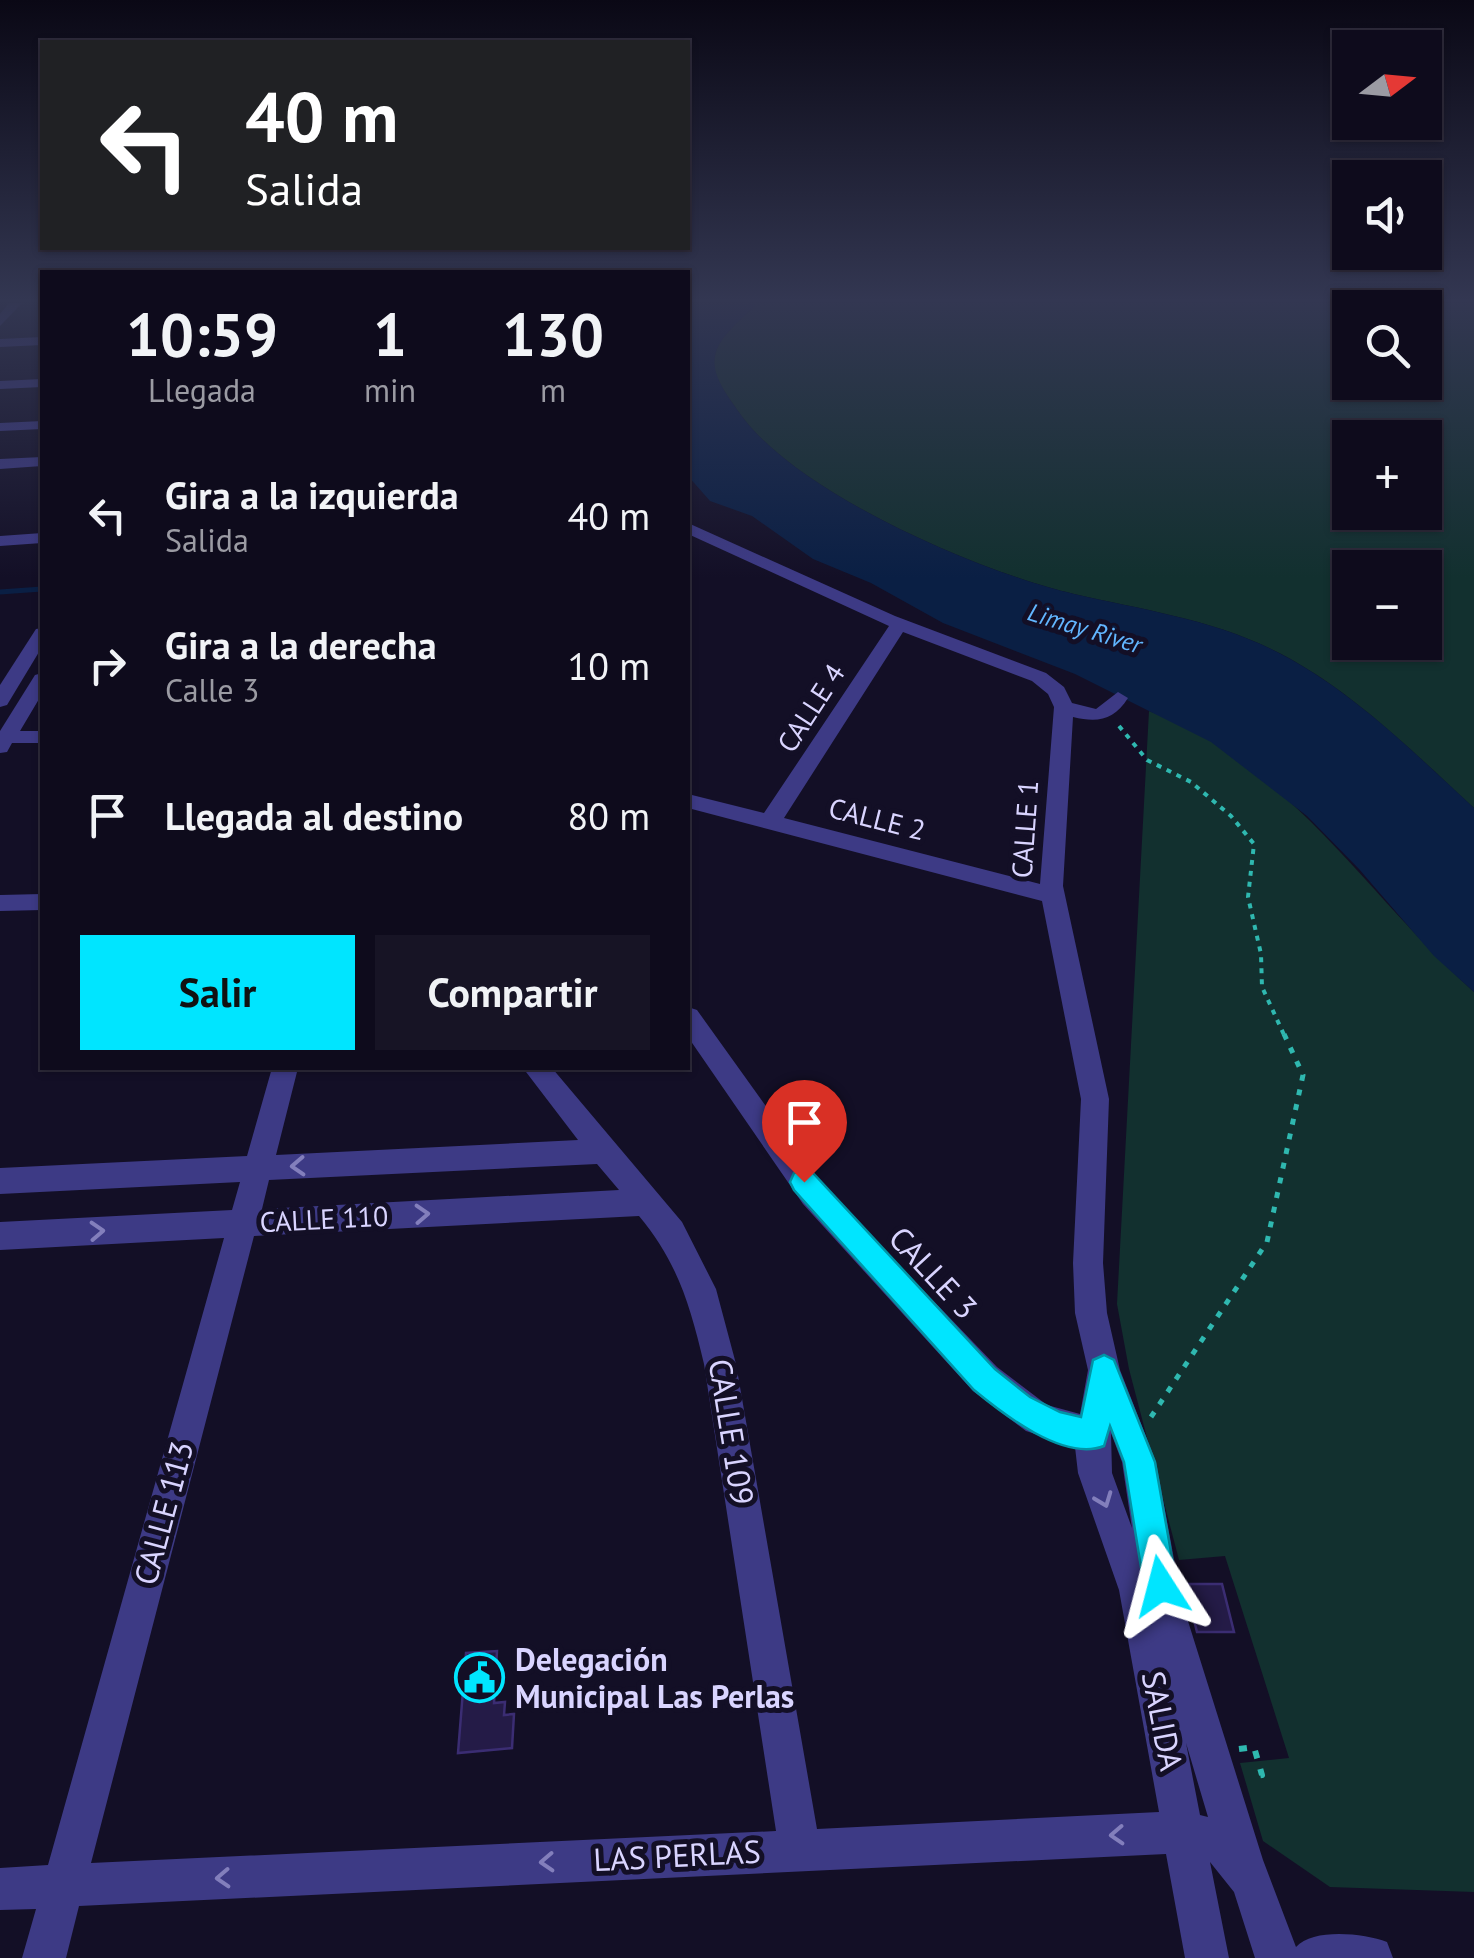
<!DOCTYPE html>
<html lang="es">
<head>
<meta charset="utf-8">
<style>
	:root { --surface:#0e0b1c; --page:#171425; --text:#f1f3f6; --muted:#9b9ba3; --line:#2e2b3b; --accent:#00e5ff }
	body { margin:0; font-family:"PT Sans",sans-serif; background:var(--page); color:var(--text); height:100vh; display:flex; flex-direction:column; font-size:38px; white-space:nowrap }
	* { box-sizing:border-box; margin:0 }
	p { font-size:32px; color:var(--muted) }
	.icon { flex:none; width:55px; height:55px; fill:none; stroke:currentColor; stroke-width:2; stroke-linecap:round; stroke-linejoin:round }
	.map { position:relative; flex:1; overflow:hidden }
	.sheet { position:absolute; left:40px; top:270px; width:650px; height:800px; display:flex; flex-direction:column; background:var(--surface); border-radius:0px; box-shadow:0 2px 8px #0004,0 0 0 2px var(--line) }
	.sheet>* { flex:none }
	.banner { position:absolute; left:40px; top:40px; width:650px; height:210px; border-radius:0px; box-shadow:0 2px 8px #0004,0 0 0 2px var(--line); background:#202124; color:#fff; overflow:hidden }
	.needle { width:65px; rotate:74deg }
	.fabs { position:absolute; left:1332px; top:30px; display:grid; gap:20px }
	.fabs a { display:grid; place-items:center; width:110px; height:110px; border-radius:0px; background:var(--surface); box-shadow:0 2px 8px #0004,0 0 0 2px var(--line); font-size:50px }
	.pin { position:absolute; display:grid; place-items:center; width:85px; height:85px; color:#fff; margin:-102px -42px; border-radius:50% 50% 50% 0; rotate:-45deg; box-shadow:0 0 10px #0007 }
	.pin .icon { rotate:45deg }
	.me { position:absolute; width:110px; margin:-55px; rotate:351deg; stroke-linejoin:round; filter:drop-shadow(0 0 8px #0008) }
	.turn { display:flex; align-items:center; gap:35px; height:210px; padding:0 40px; font-size:45px }
	.turn .icon { width:130px; height:130px; stroke-width:2.5 }
	.turn b { display:block; font-size:70px; line-height:85px }
	.eta { display:flex; justify-content:space-evenly; align-items:center; height:170px; text-align:center }
	.eta b { font-size:60px; font-weight:800; line-height:70px }
	.action { display:flex; gap:20px; margin-top:auto; padding:20px 40px }
	.action a { flex:1; height:115px; border-radius:0px; background:var(--accent); color:#111; font-size:40px; font-weight:800; line-height:115px; text-align:center }
	.action a+a { background:var(--page); color:var(--text) }
	ul { padding:0; list-style:none }
	li { display:flex; align-items:center; gap:30px; height:150px; padding:0 40px }
	li div { flex:1 }
	li b { display:block; font-size:38px }
	li em { font-style:normal }
	.map>svg:first-child { display:block }
	.green { fill:#12302f; fill-rule:evenodd }
	.water { fill:#0a1f44 }
	.lines { fill:none; stroke-linecap:round; stroke-linejoin:round }
	.stream { stroke:#0a1f44; stroke-width:5 }
	.building { fill:#241b47; stroke:#3b2d73; stroke-width:2.5 }
	.path-far2 { stroke:#2fb8b0; stroke-width:4; stroke-dasharray:5 6; stroke-linecap:butt }
	.path-far1 { stroke:#2fb8b0; stroke-width:5; stroke-dasharray:6 9; stroke-linecap:butt }
	.path { stroke:#2fb8b0; stroke-width:6; stroke-dasharray:8 11; stroke-linecap:butt }
	.minor { fill:#3d3a85; fill-rule:evenodd }
	.oneway { stroke:#837fbc }
	.route { fill:#00e5ff; stroke:#0095a6; stroke-width:2.5 }
	.labels { text-anchor:middle; stroke-width:10; stroke-linejoin:round; paint-order:stroke }
	.far-water-label { font-size:25px; font-style:italic; fill:#62b6ff; stroke:#130f26 }
	.street-label { font-size:28px; fill:#d9d4ff; stroke:#130f26 }
	.near-street-label { font-size:32px; fill:#d9d4ff; stroke:#130f26 }
	.near-poi-label { font-size:32px; font-weight:bold; fill:#d9d4ff; stroke:#130f26; text-anchor:start }
</style>
</head>
<body>
<div class="map">
<svg width="1474" height="1958" viewBox="0 0 1474 1958">
	<rect width="100%" height="100%" fill="#130f26"/>
	<g class="green">
		<path d="M 757,303 L 1474,303 L 1474,808 C 1412,751 1348,686 1271,649 C 1210,619 1139,609 1074,594 C 979,572 793,492 738,411 C 728,396 710,375 715,356 C 719,335 743,319 757,303 ZM 1350,308 L 1425,308 L 1425,382 L 1350,382 ZM 1350,438 L 1425,438 L 1425,512 L 1350,512 ZM 1350,568 L 1425,568 L 1425,642 L 1350,642 Z"/>
		<path d="M 1149,711 C 1289,763 1368,897 1474,992 L 1474,1892 L 1330,1887 L 1263,1841 L 1240,1763 L 1289,1758 L 1225,1556 L 1179,1560 L 1129,1369 L 1117,1304 Z"/>
	</g>
	<path class="water" d="M 757,303 C 743,319 719,335 715,356 C 711,375 728,396 738,411 C 793,492 979,572 1074,594 C 1139,609 1210,619 1271,649 C 1349,687 1411,750 1474,808 L 1474,992 L 1434,956 L 1359,869 L 1307,816 L 1211,742 L 1075,674 L 943,623 L 871,583 L 813,559 L 752,516 L 710,501 L 688,476 L 688,304 Z"/>
	<g class="lines">
		<polyline class="stream" points="0,592 42,589"/>
	</g>
	<g class="building">
		<polygon points="1185,1584 1222,1584 1234,1632 1197,1632"/>
		<polygon points="497,1651 494,1703 505,1702 504,1715 514,1714 512,1748 458,1753 466,1653"/>
	</g>
	<g class="lines">
		<polyline class="path-far2" points="1119,726 1147,760 1191,782 1231,816 1254,844 1248,897 1261,954 1262,987 1285,1037"/>
		<polyline class="path-far1" points="1151,1417 1267,1242 1303,1075 1284,1034"/>
		<polyline class="path" points="1239,1749 1254,1747 1262,1775 1251,1777"/>
		<g class="minor">
			<polygon points="9,303 22,303 0,326 0,314"/>
			<polygon points="42,337 42,345 0,347 0,339"/>
			<polygon points="42,379 42,387 0,389 0,381"/>
			<polygon points="42,421 42,429 0,431 0,423"/>
			<polygon points="42,457 42,466 0,469 0,459"/>
			<path d="M 688,523 L 895,616 L 1046,673 L 1064,687 L 1072,703 L 1096,709 L 1118,692 L 1128,698 C 1114,720 1098,723 1073,717 L 1063,886 L 1109,1099 L 1103,1263 L 1107,1313 L 1120,1370 L 1156,1462 L 1182,1602 L 1263,1860 L 1296,1947 C 1313,1928 1363,1933 1387,1942 L 1393,1958 L 1255,1958 L 1234,1892 L 1210,1862 L 1229,1958 L 1185,1958 L 1166,1854 L 79,1906 L 66,1958 L 22,1958 L 36,1909 L 0,1910 L 0,1868 L 48,1865 L 224,1238 L 0,1250 L 0,1222 L 232,1210 L 240,1182 L 0,1194 L 0,1168 L 247,1156 L 272,1068 L 298,1068 L 276,1155 L 578,1140 L 523,1068 L 552,1068 L 682,1222 L 716,1289 L 736,1364 L 817,1829 L 1159,1812 L 1119,1590 L 1078,1473 L 1075,1447 L 1026,1431 L 973,1391 L 803,1204 L 688,1037 L 688,1007 L 697,1010 L 823,1186 L 997,1367 L 1047,1405 L 1080,1414 L 1088,1370 L 1075,1313 L 1073,1263 L 1081,1099 L 1042,901 L 688,808 L 688,794 L 764,813 L 889,626 L 688,534 ZM 903,632 L 1032,681 L 1048,694 L 1054,707 L 1040,884 L 784,818 ZM 597,1164 L 619,1190 L 262,1209 L 269,1180 ZM 639,1216 C 678,1263 690,1305 704,1364 L 776,1831 L 91,1863 L 254,1236 ZM 1111,1433 L 1122,1462 L 1132,1528 L 1112,1473 ZM 1186,1743 L 1208,1817 L 1200,1815 Z"/>
			<polygon points="42,533 42,543 0,546 0,536"/>
			<polygon points="42,628 42,647 7,705 0,707 0,685 36,629"/>
			<polygon points="42,673 42,694 20,731 42,731 42,743 12,743 7,752 0,753 0,731 35,675"/>
			<polygon points="42,894 42,910 0,911 0,895"/>
		</g>
	</g>
	<defs><path id="oneway-chevron" d="M-2-3.5L2.5 0L-2 3.5" fill="none" stroke-width="1.6" stroke-linecap="round" stroke-linejoin="round" transform="scale(2.5)"/></defs>
	<g class="oneway">
		<use href="#oneway-chevron" transform="translate(298 1166) rotate(177)"/>
		<use href="#oneway-chevron" transform="translate(422 1214) rotate(-3)"/>
		<use href="#oneway-chevron" transform="translate(97 1231) rotate(-3)"/>
		<use href="#oneway-chevron" transform="translate(1104 1500) rotate(69)"/>
		<use href="#oneway-chevron" transform="translate(1117 1835) rotate(177)"/>
		<use href="#oneway-chevron" transform="translate(547 1862) rotate(177)"/>
		<use href="#oneway-chevron" transform="translate(223 1878) rotate(177)"/>
	</g>
	<linearGradient id="sky" x2="0" y2="1"><stop stop-color="#0a0815"/><stop offset="0.52" stop-color="#333752"/><stop offset="1" stop-color="#333752" stop-opacity="0"/></linearGradient>
	<rect width="1474" height="578" fill="url(#sky)"/>
	<path class="route" d="M 804,1170 L 813,1173 L 995,1369 L 1030,1397 L 1060,1412 L 1081,1417 L 1093,1360 L 1104,1355 L 1114,1360 L 1155,1462 L 1177,1586 L 1173,1598 L 1161,1603 L 1149,1598 L 1144,1586 L 1124,1462 L 1110,1426 L 1104,1446 C 1064,1462 1003,1414 974,1390 L 794,1190 L 790,1182 L 794,1173 Z"/>
	<defs>
		<symbol id="civic-ring" viewBox="-11 -11 22 22"><circle r="9.5" fill="#130f26" stroke="#00e5ff" stroke-width="1.5"/><path d="M-.6-6.5H3V-4.5H.6V-3L4-1V1h2V6H-6V1h2V-1L-.6-3ZM-1.2 2.5V6h2.4V2.5Z" fill="#00e5ff"/></symbol>
	</defs>
	<g fill-rule="evenodd">
		<use href="#civic-ring" x="452" y="1650" width="55" height="55"/>
	</g>
	<g class="labels">
		<g class="far-water-label">
			<text transform="translate(1085 628) rotate(17)" y="9">Limay River</text>
		</g>
		<g class="street-label">
			<text transform="translate(811 708) rotate(-57)" y="10">CALLE 4</text>
			<text transform="translate(877 819) rotate(14)" y="10">CALLE 2</text>
			<text transform="translate(1025 829) rotate(-86)" y="10">CALLE 1</text>
			<text transform="translate(324 1219) rotate(-3)" y="10">CALLE 110</text>
		</g>
		<g class="near-street-label">
			<text transform="translate(933 1273) rotate(47)" y="11">CALLE 3</text>
			<text transform="translate(731 1432) rotate(81)" y="11">CALLE 109</text>
			<text transform="translate(164 1513) rotate(-75)" y="11">CALLE 113</text>
			<text transform="translate(1162 1721) rotate(79)" y="11">SALIDA</text>
			<text transform="translate(677 1856) rotate(-3)" y="11">LAS PERLAS</text>
		</g>
		<g class="near-poi-label">
			<text x="515" y="1671">Delegación<tspan x="515" dy="37">Municipal Las Perlas</tspan></text>
		</g>
	</g>
</svg>
<div class="fabs">
<a><svg class="needle" viewBox="-14 -14 28 28"><path d="M0-13l5 13h-10z" fill="#e53935"/><path d="M0 13l5-13h-10z" fill="#9b9ba3"/></svg></a>
<a><svg class="icon" aria-label="sound" viewBox="0 0 24 24"><path d="M4 9h4l5-4v14l-5-4H4zM17 9q2 3 0 6"/></svg></a>
<a><svg class="icon" aria-label="search" viewBox="0 0 24 24"><circle cx="10" cy="10" r="6"/><path d="M15 15l6 6"/></svg></a>
<a>+</a>
<a>−</a>
</div>
<div class="pin" style="left:804px;top:1182px;background:#d93025"><svg class="icon" aria-label="arrive" viewBox="0 0 24 24"><path d="M6 21V4h12l-3 4 3 4H6"/></svg></div>
<svg class="me" style="left:1161px;top:1586px" viewBox="-20 -20 40 40"><path d="M0-17L14 15 0 8-14 15z" fill="#00e5ff" stroke="#fff" stroke-width="4"/></svg>
<div class="banner">
<div class="turn"><svg class="icon" aria-label="left" viewBox="0 0 24 24"><path d="M17 20v-9H6M10 6l-5 5 5 5"/></svg><div><b>40 m</b>Salida</div></div>
</div>
<section class="sheet">
<div class="eta">
<div><b>10:59</b><p>Llegada</p></div>
<div><b>1</b><p>min</p></div>
<div><b>130</b><p>m</p></div>
</div>
<ul>
<li><svg class="icon" aria-label="left" viewBox="0 0 24 24"><path d="M17 20v-9H6M10 6l-5 5 5 5"/></svg><div><b>Gira a la izquierda</b><p>Salida</p></div><em>40 m</em></li>
<li><svg class="icon" aria-label="right" viewBox="0 0 24 24"><path d="M7 20v-9h11M14 6l5 5-5 5"/></svg><div><b>Gira a la derecha</b><p>Calle 3</p></div><em>10 m</em></li>
<li><svg class="icon" aria-label="arrive" viewBox="0 0 24 24"><path d="M6 21V4h12l-3 4 3 4H6"/></svg><div><b>Llegada al destino</b></div><em>80 m</em></li>
</ul>
<div class="action"><a>Salir</a><a>Compartir</a></div>
</section>
</div>
</body>
</html>
